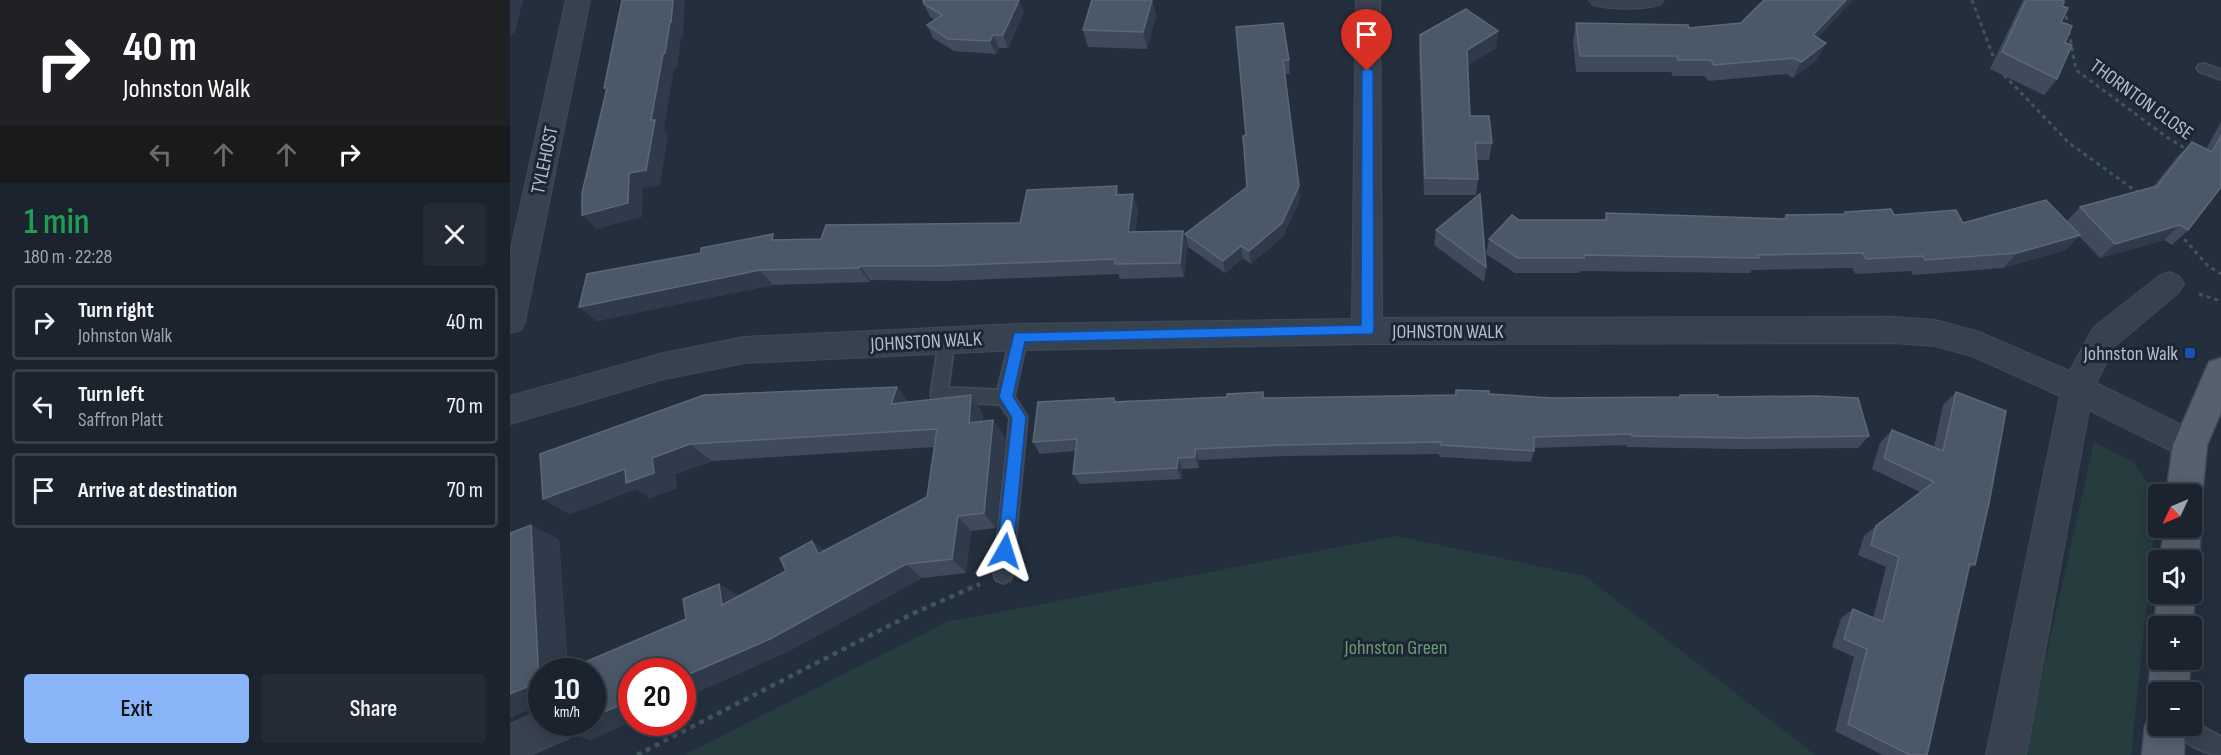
<!DOCTYPE html>
<html lang="en">
<head>
<meta charset="utf-8">
<style>
	:root { --surface:#1b232e; --page:#242b36; --text:#f1f3f6; --muted:#a0a4aa; --line:#39404a; --accent:#8ab4f8 }
	body { margin:0; font-family:"Sofia Sans Condensed",sans-serif; background:var(--page); color:var(--text); height:100vh; display:flex; flex-direction:column; font-size:22px; white-space:nowrap }
	* { box-sizing:border-box; margin:0 }
	p { font-size:20px; color:var(--muted) }
	.icon { flex:none; width:33px; height:33px; fill:none; stroke:currentColor; stroke-width:2; stroke-linecap:round; stroke-linejoin:round }
	.map { position:relative; flex:1; overflow:hidden }
	.side { display:flex; flex-direction:column; background:var(--surface); width:510px }
	.side>* { flex:none }
	.hud { background:#202124; color:#fff; overflow:hidden }
	.needle { width:39px; rotate:226deg }
	.fabs { position:absolute; left:1638px; top:484px; display:grid; gap:12px }
	.fabs a { display:grid; place-items:center; width:54px; height:54px; border-radius:6px; background:var(--surface); box-shadow:0 3px 15px #0003,0 0 0 2px var(--line); font-size:30px }
	.speed { position:absolute; left:18px; top:658px; display:flex; gap:12px; font-size:30px; font-weight:700; text-align:center }
	.speed>* { display:grid; place-content:center; width:78px; height:78px; border-radius:50%; background:var(--surface); box-shadow:0 3px 15px #0003,0 0 0 2px var(--line); line-height:1 }
	.speed small { font-size:15px; font-weight:400 }
	.speed .limit { border:9px solid #d22; background:#fff; color:#111 }
	.pin { position:absolute; display:grid; place-items:center; width:51px; height:51px; color:#fff; margin:-62px -26px; border-radius:50% 50% 50% 0; rotate:-45deg; box-shadow:0 0 6px #0007 }
	.pin .icon { rotate:45deg }
	.me { position:absolute; width:66px; margin:-33px; rotate:6deg; stroke-linejoin:round; filter:drop-shadow(0 0 4px #0008) }
	.turn { display:flex; align-items:center; gap:21px; height:126px; padding:0 24px; font-size:27px }
	.turn .icon { width:78px; height:78px; stroke-width:2.5 }
	.turn b { display:block; font-size:42px; line-height:51px }
	.lanes { display:flex; align-items:center; height:57px; padding:0 24px; background:#0003; justify-content:center; gap:30px; direction:ltr }
	.lanes .off { opacity:.35 }
	.round { display:grid; place-items:center; flex:none; width:63px; height:63px; border-radius:6px; background:var(--page) }
	.head { display:flex; align-items:center; justify-content:space-between; height:102px; padding:0 24px }
	h1 { font-size:36px; font-weight:600; line-height:45px; color:#1e9e55 }
	.primary-button { display:flex; gap:12px; margin-top:auto; padding:12px 24px }
	.primary-button a { flex:1; height:69px; border-radius:6px; background:var(--accent); color:#111; font-size:24px; font-weight:600; line-height:69px; text-align:center }
	.primary-button a+a { background:var(--page); color:var(--text) }
	ul { padding:0; list-style:none }
	li { display:flex; align-items:center; gap:18px; height:75px; margin:0 12px 9px; padding:0 12px; border:3px solid var(--line); border-radius:6px }
	li div { flex:1 }
	li b { display:block; font-size:22px }
	li em { font-style:normal }
	main { display:flex; flex:1; min-height:0 }
	.map>svg:first-child { display:block }
	.green { fill:#263c3f }
	.lines { fill:none; stroke-linecap:round; stroke-linejoin:round }
	.service-casing { stroke:#414a57; stroke-width:4 }
	.minor-casing { stroke:#414a57; stroke-width:2 }
	.primary-casing { stroke:#414a57; stroke-width:3 }
	.path-far1 { stroke:#3f5557; stroke-width:3; stroke-dasharray:4 4; stroke-linecap:butt }
	.path { stroke:#3f5557; stroke-width:4.5; stroke-dasharray:5 5; stroke-linecap:butt }
	.service { fill:#38414e; fill-rule:evenodd }
	.minor { fill:#38414e; fill-rule:evenodd }
	.primary { fill:#56606e; fill-rule:evenodd }
	.wall { fill:#3f4b5c }
	.shaded-wall { fill:#2f3b4b }
	.building { fill:#4b5868; stroke:#5c6777; stroke-width:1.5 }
	.route { fill:#1a73e8; stroke:#114b97; stroke-width:1.5 }
	.transit-dot { fill:#1a4fb4; stroke:#1d2633; stroke-width:2 }
	.labels { text-anchor:middle; stroke-width:6; stroke-linejoin:round; paint-order:stroke }
	.street-label { font-size:20px; fill:#b4bcc9; stroke:#1d2633 }
	.poi-label { font-size:20px; fill:#b4bcc9; stroke:#1d2633; text-anchor:end }
	.park-label { font-size:20px; fill:#6b9a76; stroke:#1d2633 }
</style>
</head>
<body>
<main>
<section class="side">
<div class="hud">
<div class="turn"><svg class="icon" aria-label="right" viewBox="0 0 24 24"><path d="M7 20v-9h11M14 6l5 5-5 5"/></svg><div><b>40 m</b>Johnston Walk</div></div>
<div class="lanes"><svg class="icon off" aria-label="left" viewBox="0 0 24 24"><path d="M17 20v-9H6M10 6l-5 5 5 5"/></svg><svg class="icon off" aria-label="ahead" viewBox="0 0 24 24"><path d="M12 20V5M6 11l6-6 6 6"/></svg><svg class="icon off" aria-label="ahead" viewBox="0 0 24 24"><path d="M12 20V5M6 11l6-6 6 6"/></svg><svg class="icon" aria-label="right" viewBox="0 0 24 24"><path d="M7 20v-9h11M14 6l5 5-5 5"/></svg></div>
</div>
<div class="head"><div><h1>1 min</h1><p>180 m · 22:28</p></div><a class="round"><svg class="icon" aria-label="close" viewBox="0 0 24 24"><path d="M6 6l12 12M18 6L6 18"/></svg></a></div>
<ul>
<li><svg class="icon" aria-label="right" viewBox="0 0 24 24"><path d="M7 20v-9h11M14 6l5 5-5 5"/></svg><div><b>Turn right</b><p>Johnston Walk</p></div><em>40 m</em></li>
<li><svg class="icon" aria-label="left" viewBox="0 0 24 24"><path d="M17 20v-9H6M10 6l-5 5 5 5"/></svg><div><b>Turn left</b><p>Saffron Platt</p></div><em>70 m</em></li>
<li><svg class="icon" aria-label="arrive" viewBox="0 0 24 24"><path d="M6 21V4h12l-3 4 3 4H6"/></svg><div><b>Arrive at destination</b></div><em>70 m</em></li>
</ul>
<div class="primary-button"><a>Exit</a><a>Share</a></div>
</section>
<div class="map">
<svg width="1711" height="755" viewBox="0 0 1711 755">
	<rect width="100%" height="100%" fill="#242f3e"/>
	<g class="green">
		<polygon points="1584,442 1623,462 1648,496 1621,755 1514,755"/>
		<polygon points="887,536 1075,576 1305,755 174,755 437,622"/>
	</g>
	<g class="lines">
		<defs>
			<g id="service">
				<polygon points="1694,64 1711,70 1711,79 1689,71 1687,68 1689,65"/>
				<polygon points="509,330 515,332 517,337 504,396 517,417 502,574 500,580 493,583 486,580 484,574 500,418 490,404 429,402 423,400 421,395 430,336 436,334 442,336 444,341 438,388 488,390 501,337 503,332"/>
				<path d="M 1682,721 L 1711,737 L 1711,755 C 1697,755 1665,739 1660,726 L 1682,726 Z"/>
			</g>
			<g id="minor">
				<polygon points="56,0 80,0 15,321 11,330 0,333 0,253"/>
				<polygon points="846,0 870,0 872,318 1383,317 1425,320 1469,332 1560,371 1583,328 1649,276 1659,272 1669,276 1674,284 1669,292 1605,346 1586,383 1692,435 1696,445 1692,455 1680,460 1579,410 1516,755 1476,755 1550,396 1462,356 1425,346 1383,343 857,344 509,350 234,363 154,379 0,424 0,396 154,353 234,337 509,324 842,319"/>
				<path d="M 1079,0 L 1154,0 L 1150,5 C 1131,10 1102,10 1083,5 Z"/>
				<polygon points="32,710 32,723 64,723 59,738 20,755 0,755 0,724"/>
			</g>
			<g id="primary">
				<polygon points="1711,358 1711,412 1697,445 1692,495 1687,507 1682,508 1682,495 1656,495 1663,445 1699,362"/>
				<path d="M 1682,515 L 1685,516 C 1693,534 1691,557 1682,574 L 1682,561 L 1650,561 L 1654,528 L 1682,528 Z"/>
				<polygon points="1682,586 1685,594 1682,629 1648,627 1648,638 1644,627 1648,591 1648,594 1682,594"/>
				<path d="M 1647,646 L 1648,660 L 1681,660 L 1678,693 L 1648,693 L 1648,726 L 1675,726 L 1674,755 L 1632,755 L 1635,726 L 1641,712 L 1648,709 L 1644,707 C 1636,687 1639,666 1647,646 Z"/>
			</g>
		</defs>
		<use href="#service" class="service-casing"/>
		<use href="#minor" class="minor-casing"/>
		<use href="#primary" class="primary-casing"/>
		<g class="path-far1">
			<polyline points="1462,0 1486,64"/>
			<polyline points="1553,0 1566,70 1658,138 1678,150"/>
			<polyline points="1494,75 1559,143 1630,194"/>
			<polyline points="1669,233 1698,266 1711,274"/>
			<polyline points="1689,294 1711,301"/>
		</g>
		<polyline class="path" points="127,755 402,614 470,584"/>
		<use href="#service" class="service"/>
		<use href="#minor" class="minor"/>
		<use href="#primary" class="primary"/>
	</g>
	<g class="wall">
		<polygon points="582,0 642,0 646,16 637,49 578,47 573,30"/>
		<polygon points="1513,0 1554,0 1552,6 1547,79 1534,95 1480,69"/>
		<polygon points="414,4 514,12 498,48 489,48 486,54 444,51 423,38 417,25 425,20 420,17"/>
		<polygon points="1066,23 1179,28 1308,38 1308,59 1283,78 1276,74 1198,81 1195,76 1163,76 1161,72 1066,72 1063,40"/>
		<polygon points="726,27 779,60 780,74 775,74 790,199 773,236 741,264 733,258 715,273 678,247 675,234 737,187 736,135"/>
		<polygon points="988,31 986,48 958,65 960,116 982,143 979,160 966,160 968,179 966,195 914,195 909,52 910,35"/>
		<polygon points="1711,122 1711,187 1678,230 1662,245 1654,240 1590,258 1569,236 1555,250 1493,268 1403,275 1401,271 1345,274 1342,268 1242,270 1240,273 1070,271 1069,273 1005,273 976,254 979,239 1009,220 1094,220 1096,213 1273,219 1276,215 1333,214 1335,212 1384,215 1453,223 1557,221 1570,207 1643,187 1667,157 1682,142 1696,149"/>
		<polygon points="610,195 628,210 625,232 673,231 677,246 674,277 610,279 608,274 436,281 360,280 360,282 263,285 86,321 267,240 311,239 510,223"/>
		<polygon points="926,230 976,267 974,282 924,245"/>
		<polygon points="387,387 399,402 473,413 473,421 495,437 486,528 461,531 456,573 412,578 281,650 172,699 172,672 122,672 122,721 81,740 51,731 82,723 32,672 32,704 0,718 0,533 49,539 58,670 176,619 209,584 229,596 276,571 302,541 315,551 417,497 424,447 202,461 165,474 167,488 140,498 126,489 60,514 33,499 30,454"/>
		<polygon points="946,390 979,394 1042,398 1169,397 1170,395 1208,397 1359,436 1348,448 1228,449 1116,447 1116,445 1024,448 1024,451 1021,462 930,457 929,454 774,456 689,460 689,468 672,469 671,479 570,484 563,474 565,451 530,454 523,442 604,398 606,401 754,398 945,395"/>
		<polygon points="1446,392 1465,565 1459,568 1417,755 1373,755 1325,731 1344,657 1322,647 1331,618 1343,609 1363,618 1376,567 1348,555 1354,536 1366,526 1410,492 1362,469 1370,443 1382,430 1424,447 1433,405"/>
	</g>
	<g class="shaded-wall">
		<polygon points="0,0 13,0 5,33 1,34 0,38"/>
		<polygon points="163,0 175,0 173,37 171,38 167,69 164,69 154,130 158,135 150,185 133,188 132,217 87,229 72,215 119,173 141,120"/>
		<polygon points="509,0 514,12 498,48 493,35"/>
		<polygon points="642,0 646,16 637,49 633,32"/>
		<polygon points="1336,0 1343,0 1295,52 1303,35"/>
		<polygon points="988,31 986,48 955,67 957,50"/>
		<polygon points="483,35 489,48 486,54 480,41"/>
		<polygon points="1316,43 1308,59 1283,78 1291,62"/>
		<polygon points="607,186 612,201 606,195"/>
		<polygon points="789,186 790,199 773,236 741,264 739,251"/>
		<polygon points="623,194 628,210 622,247 618,232"/>
		<polygon points="1670,225 1654,240 1590,258 1605,244"/>
		<polygon points="673,231 677,246 674,277 670,263"/>
		<polygon points="1570,235 1555,250 1493,268 1507,253"/>
		<polygon points="731,246 733,258 715,273 713,261"/>
		<polygon points="350,266 360,280 360,282 349,268"/>
		<polygon points="250,270 263,285 86,321 69,307"/>
		<polygon points="387,387 401,404 381,404"/>
		<polygon points="461,395 473,413 471,440 459,423"/>
		<polygon points="483,420 495,437 486,528 474,513"/>
		<polygon points="180,444 202,461 165,474 167,488 140,498 126,489 60,514 33,499"/>
		<polygon points="685,449 689,460 689,468 685,457"/>
		<polygon points="668,458 672,469 671,479 667,468"/>
		<polygon points="448,516 461,531 456,573 442,559"/>
		<polygon points="21,525 49,539 58,672 32,672 32,704 0,718 0,694"/>
		<polygon points="302,541 321,555 308,554"/>
		<polygon points="396,564 412,578 281,650 172,699 172,677"/>
		<polygon points="209,584 231,597 212,605"/>
		<polygon points="122,700 122,721 81,740 51,731 69,723 82,723 82,717"/>
	</g>
	<g class="building">
		<polygon points="112,0 163,0 161,22 160,22 155,53 153,54 141,120 145,120 136,170 119,173 118,203 72,215 72,193 97,88 94,88"/>
		<polygon points="413,0 509,0 493,35 483,35 480,41 438,39 417,25 432,15 414,4"/>
		<polygon points="582,0 642,0 633,32 573,30"/>
		<polygon points="1254,0 1336,0 1303,35 1316,43 1291,62 1284,58 1204,65 1201,60 1168,60 1167,56 1070,56 1066,23 1178,25 1179,28 1231,23"/>
		<polygon points="1516,0 1554,0 1552,6 1558,8 1551,22 1562,26 1555,43 1562,45 1547,79 1492,52"/>
		<polygon points="956,9 988,31 957,50 960,116 979,116 982,143 965,143 968,179 915,178 910,35"/>
		<polygon points="773,23 779,60 773,60 789,186 772,223 739,251 731,246 713,261 675,234 737,187 733,136 736,135 726,27"/>
		<polygon points="1711,135 1711,187 1678,230 1670,225 1605,244 1570,207 1647,186 1682,142 1702,152"/>
		<polygon points="607,186 606,195 623,194 618,232 673,231 670,263 605,264 605,259 427,266 350,266 349,268 250,270 69,307 77,274 191,253 191,248 263,234 262,240 311,239 316,225 510,223 517,190"/>
		<polygon points="970,194 976,267 926,230"/>
		<polygon points="1536,200 1570,235 1507,253 1415,260 1413,256 1356,259 1353,253 1248,255 1249,258 1074,255 1074,258 1008,258 979,239 1002,215 1009,220 1097,220 1096,213 1277,219 1276,215 1335,214 1335,212 1381,209 1384,215 1446,210 1453,223"/>
		<polygon points="387,387 381,404 461,395 459,423 483,420 474,513 448,516 442,559 396,564 260,639 172,677 172,672 122,672 122,700 82,717 82,672 52,672 176,619 173,599 209,584 212,605 276,571 270,558 302,541 308,554 417,497 427,429 180,444 142,458 144,473 116,483 115,469 33,499 30,454 194,395"/>
		<polygon points="946,390 979,391 979,394 1042,398 1170,397 1170,395 1208,395 1208,397 1306,396 1348,398 1359,436 1236,438 1122,436 1122,434 1024,437 1024,451 931,445 931,442 772,445 685,449 685,457 668,458 667,468 563,474 567,439 523,442 528,402 604,398 604,402 717,397 717,394 753,392 753,398 946,395"/>
		<polygon points="1446,392 1496,411 1479,503 1465,565 1460,563 1417,755 1400,755 1338,724 1357,649 1334,639 1343,609 1373,622 1389,557 1361,545 1366,526 1424,482 1374,458 1382,430 1433,451"/>
		<polygon points="21,525 29,682 0,694 0,533"/>
		<polygon points="50,723 69,723 51,731"/>
	</g>
	<polygon class="route" points="857,67 863,71 864,331 862,334 515,342 503,396 516,417 503,551 500,556 495,558 490,556 487,551 502,418 489,397 504,333 851,325 852,71"/>
	<rect class="transit-dot" x="1674" y="347" width="12" height="12" rx="3"/>
	<g class="labels">
		<g class="street-label">
			<text transform="translate(1632 99) rotate(36)" y="7">THORNTON CLOSE</text>
			<text transform="translate(34 160) rotate(-78)" y="7">TYLEHOST</text>
			<text x="938" y="338">JOHNSTON WALK</text>
			<text transform="translate(416 341) rotate(-3)" y="7">JOHNSTON WALK</text>
		</g>
		<g class="poi-label">
			<text x="1668" y="360">Johnston Walk</text>
		</g>
		<g class="park-label">
			<text x="886" y="654">Johnston Green</text>
		</g>
	</g>
</svg>
<div class="fabs">
<a><svg class="needle" viewBox="-14 -14 28 28"><path d="M0-13l5 13h-10z" fill="#e53935"/><path d="M0 13l5-13h-10z" fill="#a0a4aa"/></svg></a>
<a><svg class="icon" aria-label="sound" viewBox="0 0 24 24"><path d="M4 9h4l5-4v14l-5-4H4zM17 9q2 3 0 6"/></svg></a>
<a>+</a>
<a>−</a>
</div>
<div class="speed"><div>10<small>km/h</small></div><div class="limit">20</div></div>
<div class="pin" style="left:857px;top:71px;background:#d93025"><svg class="icon" aria-label="arrive" viewBox="0 0 24 24"><path d="M6 21V4h12l-3 4 3 4H6"/></svg></div>
<svg class="me" style="left:495px;top:551px" viewBox="-20 -20 40 40"><path d="M0-17L14 15 0 8-14 15z" fill="#1a73e8" stroke="#fff" stroke-width="4"/></svg>
</div>
</main>
</body>
</html>
